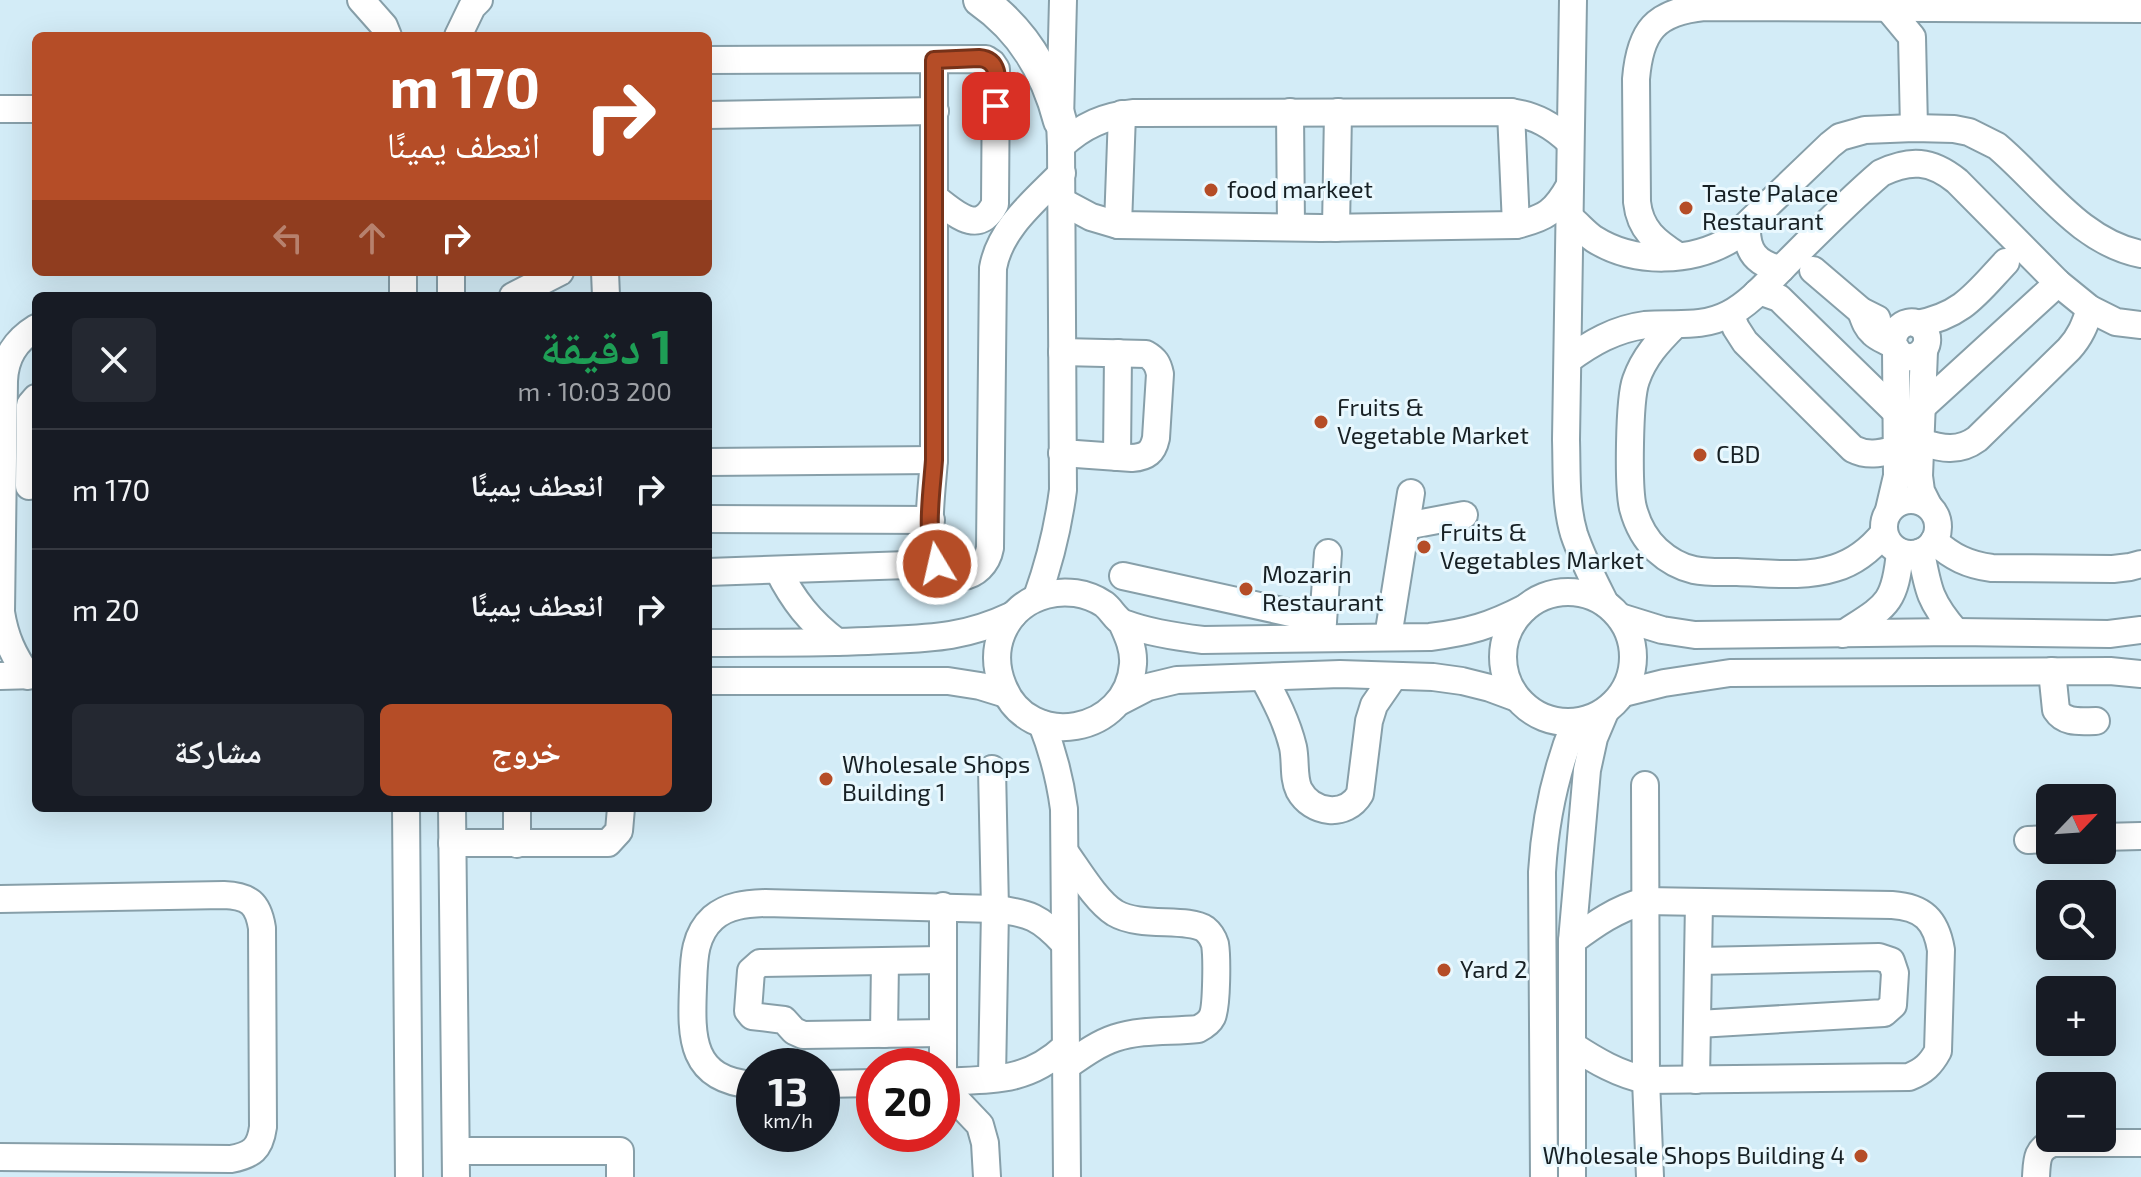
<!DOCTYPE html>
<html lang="ar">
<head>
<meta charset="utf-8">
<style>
	:root { --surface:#171b24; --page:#242831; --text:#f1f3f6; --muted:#9ea1a6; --line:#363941; --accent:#b54d27 }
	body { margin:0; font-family:"Exo 2","Noto Naskh Arabic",sans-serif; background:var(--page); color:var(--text); direction:rtl; height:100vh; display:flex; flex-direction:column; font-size:30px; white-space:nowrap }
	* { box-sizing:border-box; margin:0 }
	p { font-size:26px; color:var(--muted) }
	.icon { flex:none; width:44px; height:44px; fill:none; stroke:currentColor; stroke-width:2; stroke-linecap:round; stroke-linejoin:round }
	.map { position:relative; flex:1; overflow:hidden; direction:ltr }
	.drawer { position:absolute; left:32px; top:292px; width:680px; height:520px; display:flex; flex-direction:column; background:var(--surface); border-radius:12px; box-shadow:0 8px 32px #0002; direction:rtl }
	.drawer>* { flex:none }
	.top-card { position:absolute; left:32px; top:32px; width:680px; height:244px; border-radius:12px; box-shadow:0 8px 32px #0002; direction:rtl; background:#b54d27; color:#fff; overflow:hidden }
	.needle { width:52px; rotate:65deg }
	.fabs { position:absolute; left:2036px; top:784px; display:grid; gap:16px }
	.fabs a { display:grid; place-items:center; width:80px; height:80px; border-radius:12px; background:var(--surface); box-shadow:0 8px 32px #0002; font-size:40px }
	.speed { position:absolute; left:736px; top:1048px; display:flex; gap:16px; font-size:40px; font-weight:700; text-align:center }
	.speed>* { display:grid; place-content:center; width:104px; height:104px; border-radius:50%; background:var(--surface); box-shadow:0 8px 32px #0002; line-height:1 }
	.speed small { font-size:20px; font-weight:400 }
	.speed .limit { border:12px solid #d22; background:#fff; color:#111 }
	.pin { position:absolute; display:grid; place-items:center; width:68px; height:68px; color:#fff; margin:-34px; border-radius:16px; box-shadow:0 4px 12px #0006 }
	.me { position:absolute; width:88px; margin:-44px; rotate:351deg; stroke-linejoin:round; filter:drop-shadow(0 0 6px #0008) }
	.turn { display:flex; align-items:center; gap:28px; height:168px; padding:0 40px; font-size:36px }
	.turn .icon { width:104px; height:104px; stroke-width:2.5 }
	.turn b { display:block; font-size:56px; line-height:68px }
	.lanes { display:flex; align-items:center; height:76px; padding:0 40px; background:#0003; justify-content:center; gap:40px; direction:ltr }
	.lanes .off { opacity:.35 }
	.round { display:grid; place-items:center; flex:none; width:84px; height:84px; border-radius:12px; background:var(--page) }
	.overview { display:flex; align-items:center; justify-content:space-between; height:136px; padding:0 40px }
	h1 { font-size:48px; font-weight:700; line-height:60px; color:#1e9e55 }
	.cta { display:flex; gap:16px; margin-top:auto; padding:16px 40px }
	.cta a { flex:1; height:92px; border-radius:12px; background:var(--accent); color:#fff; font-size:32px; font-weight:700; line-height:92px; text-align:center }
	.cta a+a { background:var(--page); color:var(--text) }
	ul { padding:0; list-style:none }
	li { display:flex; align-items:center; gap:24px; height:120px; padding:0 40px; border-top:2px solid var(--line) }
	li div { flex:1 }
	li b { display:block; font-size:30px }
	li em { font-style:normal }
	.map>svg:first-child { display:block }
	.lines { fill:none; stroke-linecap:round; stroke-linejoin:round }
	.minor-casing { stroke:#879fa9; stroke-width:30 }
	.major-casing { stroke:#879fa9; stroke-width:36 }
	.minor { stroke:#fff; stroke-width:26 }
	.major { stroke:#fff; stroke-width:32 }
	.route-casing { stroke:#763219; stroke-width:20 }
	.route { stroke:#b54d27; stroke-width:14 }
	.poi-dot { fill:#b54d27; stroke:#e9f8fe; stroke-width:3 }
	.labels { text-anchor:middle; stroke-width:6; stroke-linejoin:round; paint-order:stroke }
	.poi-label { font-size:24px; fill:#172024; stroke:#e9f8fe; text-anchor:start }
</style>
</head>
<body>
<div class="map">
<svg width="2141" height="1177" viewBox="0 0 2141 1177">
	<rect width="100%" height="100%" fill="#d3ecf7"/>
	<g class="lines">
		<defs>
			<g id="minor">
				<polyline points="361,0 384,26 388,36"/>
				<path d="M 1573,0 L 1566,440 C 1567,471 1565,504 1574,534 C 1582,558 1594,581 1605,603"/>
				<polyline points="1887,7 1912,37 1914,128"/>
				<polyline points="458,36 472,7 479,0"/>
				<path d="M 708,60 L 986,59 L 992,63 L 996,69 L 995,204 C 978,237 955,213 935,198"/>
				<path d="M 934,60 L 934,460 C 932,487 926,531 933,555 C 942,588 984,581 990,548 L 993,268 C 1000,228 1035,201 1062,173"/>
				<polyline points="0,109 36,109"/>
				<polyline points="1290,112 1291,227"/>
				<polyline points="1511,112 1516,225"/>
				<polyline points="708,115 935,111"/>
				<path d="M 1061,146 C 1083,125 1105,116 1134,113 L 1511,112 C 1536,116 1552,125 1570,142"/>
				<path d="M 1061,201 L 1091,217 L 1118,225 L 1321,228 L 1516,225 C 1546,218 1555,212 1570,185"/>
				<path d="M 1570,218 C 1578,224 1585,233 1594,239 C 1635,265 1693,263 1733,238 L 1830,145 L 1840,137 L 1865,130 L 1914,128 L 1954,129 L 1969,132 L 1997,146 C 2042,184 2080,242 2141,254"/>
				<polyline points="1118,225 1122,114"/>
				<path d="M 1747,226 C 1746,251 1756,264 1781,269"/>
				<polyline points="1336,228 1338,112"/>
				<path d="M 1678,256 C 1656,242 1640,230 1637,202 L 1636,79 C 1640,31 1655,12 1704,7 L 2141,9"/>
				<polyline points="1813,270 1861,311 1877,319"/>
				<polyline points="403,272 403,296"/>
				<polyline points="451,272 451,296"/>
				<polyline points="605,272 606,296"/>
				<polyline points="1757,293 1765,293 1779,298 1897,413"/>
				<polyline points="513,296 560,272"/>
				<path d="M 1861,311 C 1864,319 1866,327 1873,333 C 1879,339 1888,341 1894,346 C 1900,352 1894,351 1902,355 C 1914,362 1929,351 1927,337 C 1923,314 1892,319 1893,345"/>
				<path d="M 1730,314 L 1736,328 L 1745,342 L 1853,449 C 1869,457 1881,453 1897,449"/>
				<path d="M 1917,324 C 1963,315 1976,294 2006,262"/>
				<path d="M 1675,325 C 1658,342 1644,357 1636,380 C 1629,399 1628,488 1633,508 C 1637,523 1645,539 1657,550 C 1668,560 1680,567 1694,570 C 1708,573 1724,572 1737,572 C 1769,573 1804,578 1835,568 C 1855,562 1871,549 1884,533"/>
				<polyline points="1924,351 1919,476 1921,491 1928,505"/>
				<path d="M 1062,352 L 1146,354 C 1155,359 1158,364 1160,374 L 1156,438 C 1153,452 1147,457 1132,458 L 1062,453"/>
				<path d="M 1568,360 C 1591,343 1615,329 1645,325 C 1674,322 1700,329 1729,314 C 1750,303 1767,283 1784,266 C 1815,235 1847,202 1881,173 C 1910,159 1931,160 1957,181 L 2058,283 L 2090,309 L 2116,322 L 2141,325"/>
				<polyline points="1921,408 2058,283"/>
				<path d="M 1920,442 C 1941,448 1958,453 1977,439 L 2069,349 C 2080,337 2085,325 2090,309"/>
				<polyline points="1117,457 1118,353"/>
				<polyline points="708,462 934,460"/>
				<polyline points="29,486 30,405 36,398"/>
				<circle cx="1911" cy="527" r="27"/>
				<polyline points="1889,510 1897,476 1896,350"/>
				<polyline points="708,519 931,520"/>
				<polyline points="1406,526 1464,515"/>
				<path d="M 1934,541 C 1952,557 1968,565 1992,568 L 2113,569 L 2130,567 L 2141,564"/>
				<path d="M 1921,552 C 1928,590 1930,602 1956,632"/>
				<path d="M 778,570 C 793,600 810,622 837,642"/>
				<polyline points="708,572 937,564"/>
				<polyline points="1123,576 1323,620"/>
				<circle cx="1568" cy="657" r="65"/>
				<path d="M 1037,597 C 1050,561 1058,528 1063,490 L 1061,146 L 1060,121 L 1063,0"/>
				<polyline points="1620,617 1662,630 1695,635 1956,632 2109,634 2141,630"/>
				<path d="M 1122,623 C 1128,636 1134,649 1133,664 C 1128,734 1029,752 1003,686 C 996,669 995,650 1002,633 C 1019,593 1069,581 1104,604 C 1112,610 1116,621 1126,624 C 1150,633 1178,637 1203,640 L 1430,637 C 1469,632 1490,626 1525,608"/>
				<path d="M 1843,634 C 1886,606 1895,605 1900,552"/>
				<polyline points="1322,635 1328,553"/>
				<polyline points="1388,637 1411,493"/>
				<path d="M 708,643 C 761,643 815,643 868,641 C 925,638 960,640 1013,615"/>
				<path d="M 2052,671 L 2056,710 C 2065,724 2081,721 2096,721"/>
				<polyline points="0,676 36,675"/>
				<path d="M 28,676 C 13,655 5,637 1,612 L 4,381 C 5,357 15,341 36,328"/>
				<path d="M 1263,677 C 1275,699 1287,722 1293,747 C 1296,761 1293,778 1299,790 C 1312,814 1346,818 1360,794 L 1369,721 L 1374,705 L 1394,676"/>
				<polyline points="708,681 948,681 980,686 1006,694"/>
				<polyline points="1624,693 1664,683 1730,673 2110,671 2141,674"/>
				<polyline points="1119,702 1148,687 1177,680 1340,674 1433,677 1462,681 1490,688 1517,698"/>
				<path d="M 1042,724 C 1053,752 1060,779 1064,809 L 1067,1177"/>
				<polyline points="1645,785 1646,1080 1650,1177"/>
				<polyline points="406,808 409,1177"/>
				<polyline points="452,808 456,1177"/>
				<polyline points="2102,837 2141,836"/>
				<polyline points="2028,840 2050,839"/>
				<polyline points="452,843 608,843 619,831 621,808"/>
				<polyline points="517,844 517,808"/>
				<path d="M 1065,852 C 1078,870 1096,901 1115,913 C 1140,928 1187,917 1205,929 C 1210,933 1213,938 1215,944 C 1217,956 1217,1007 1212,1017 C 1209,1023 1204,1026 1198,1029 C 1171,1032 1142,1029 1115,1038 C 1097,1044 1081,1056 1065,1067"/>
				<path d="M 0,899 L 224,895 C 249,896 258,903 262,928 L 263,1127 C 260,1149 252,1155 231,1159 L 0,1157"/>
				<polyline points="943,906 943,1082"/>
				<path d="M 1572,941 C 1595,924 1616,909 1645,901 L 1892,905 C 1923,907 1936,920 1941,950 L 1938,1051 C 1931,1064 1924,1071 1909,1077 L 1646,1080 C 1618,1074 1596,1061 1573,1046"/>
				<polyline points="1698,1024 1884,1013 1893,1005 1895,973 1891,961 1879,957 1699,961"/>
				<polyline points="942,1033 803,1035 794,1031 784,1020 752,1016 748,1011 751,971 760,963 942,960"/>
				<polyline points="884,1034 885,961"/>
				<polyline points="992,1078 995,909 992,769"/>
				<polyline points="1696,1080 1699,902"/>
				<path d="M 942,1082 C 991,1079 1026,1083 1064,1048"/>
				<polyline points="822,1084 874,1083"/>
				<path d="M 754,1085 C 690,1080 691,1038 693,987 C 694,962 693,936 713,918 C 728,905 746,904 765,903 L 995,909 C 1029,913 1040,917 1064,943"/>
				<polyline points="942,1085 980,1125 985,1143 987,1177"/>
				<polyline points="456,1151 620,1151 620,1177"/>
				<path d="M 1544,1177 L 1542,872 C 1545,820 1555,772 1575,723"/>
				<polyline points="1572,1177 1572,941 1587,770 1594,738 1605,712"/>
				<path d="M 2036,1177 C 2037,1161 2036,1149 2053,1143 L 2141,1143"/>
			</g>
			<path id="major" d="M 980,0 C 1023,30 1047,71 1060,121"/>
		</defs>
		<use href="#minor" class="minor-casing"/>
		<use href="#major" class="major-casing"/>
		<use href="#minor" class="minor"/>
		<use href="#major" class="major"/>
	</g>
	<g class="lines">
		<defs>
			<path id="route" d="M 937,564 C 924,537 932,491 934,460 L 934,60 L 979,58 C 1004,60 996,88 996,106"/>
		</defs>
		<use href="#route" class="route-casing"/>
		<use href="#route" class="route"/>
	</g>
	<g class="poi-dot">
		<circle cx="1211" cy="190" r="8"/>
		<circle cx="1686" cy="208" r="8"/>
		<circle cx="1321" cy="422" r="8"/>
		<circle cx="1700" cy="455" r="8"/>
		<circle cx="1424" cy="547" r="8"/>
		<circle cx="1246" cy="589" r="8"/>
		<circle cx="826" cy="779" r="8"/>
		<circle cx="1444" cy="970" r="8"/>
		<circle cx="1861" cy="1156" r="8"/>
	</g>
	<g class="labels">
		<g class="poi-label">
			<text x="1227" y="198">food markeet</text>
			<text x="1702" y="202">Taste Palace<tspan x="1702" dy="28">Restaurant</tspan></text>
			<text x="1337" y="416">Fruits &amp;<tspan x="1337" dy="28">Vegetable Market</tspan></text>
			<text x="1716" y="463">CBD</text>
			<text x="1440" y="541">Fruits &amp;<tspan x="1440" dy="28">Vegetables Market</tspan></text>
			<text x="1262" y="583">Mozarin<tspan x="1262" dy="28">Restaurant</tspan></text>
			<text x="842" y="773">Wholesale Shops<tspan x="842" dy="28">Building 1</tspan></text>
			<text x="1460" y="978">Yard 2</text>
			<text x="1845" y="1164" text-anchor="end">Wholesale Shops Building 4</text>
		</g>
	</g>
</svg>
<div class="fabs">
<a><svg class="needle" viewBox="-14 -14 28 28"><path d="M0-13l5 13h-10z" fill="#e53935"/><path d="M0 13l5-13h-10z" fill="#9ea1a6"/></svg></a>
<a><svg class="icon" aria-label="search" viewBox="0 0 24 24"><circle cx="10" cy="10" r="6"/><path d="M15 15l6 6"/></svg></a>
<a>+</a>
<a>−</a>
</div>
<div class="speed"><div>13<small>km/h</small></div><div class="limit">20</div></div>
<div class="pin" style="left:996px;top:106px;background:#d93025"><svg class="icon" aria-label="arrive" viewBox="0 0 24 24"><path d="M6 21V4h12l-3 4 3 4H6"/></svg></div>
<svg class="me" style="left:937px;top:564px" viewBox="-20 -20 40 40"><circle r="17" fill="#b54d27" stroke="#fff" stroke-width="3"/><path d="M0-11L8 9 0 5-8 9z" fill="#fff"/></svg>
<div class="top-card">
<div class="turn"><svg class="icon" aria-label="right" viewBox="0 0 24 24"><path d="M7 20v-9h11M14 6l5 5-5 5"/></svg><div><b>170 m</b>انعطف يمينًا</div></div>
<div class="lanes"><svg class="icon off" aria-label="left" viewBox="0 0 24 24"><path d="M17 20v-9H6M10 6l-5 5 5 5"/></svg><svg class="icon off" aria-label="ahead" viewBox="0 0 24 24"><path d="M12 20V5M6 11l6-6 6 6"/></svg><svg class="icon" aria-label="right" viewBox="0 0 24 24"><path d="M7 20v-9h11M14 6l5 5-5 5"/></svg></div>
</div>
<section class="drawer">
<div class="overview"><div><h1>1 دقيقة</h1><p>200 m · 10:03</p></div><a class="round"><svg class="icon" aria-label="close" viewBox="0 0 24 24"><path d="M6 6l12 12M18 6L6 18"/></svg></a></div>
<ul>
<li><svg class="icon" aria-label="right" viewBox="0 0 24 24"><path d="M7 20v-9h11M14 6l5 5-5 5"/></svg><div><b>انعطف يمينًا</b></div><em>170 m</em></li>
<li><svg class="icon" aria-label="right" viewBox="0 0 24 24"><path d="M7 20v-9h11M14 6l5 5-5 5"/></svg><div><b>انعطف يمينًا</b></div><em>20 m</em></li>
</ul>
<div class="cta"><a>خروج</a><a>مشاركة</a></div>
</section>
</div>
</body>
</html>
